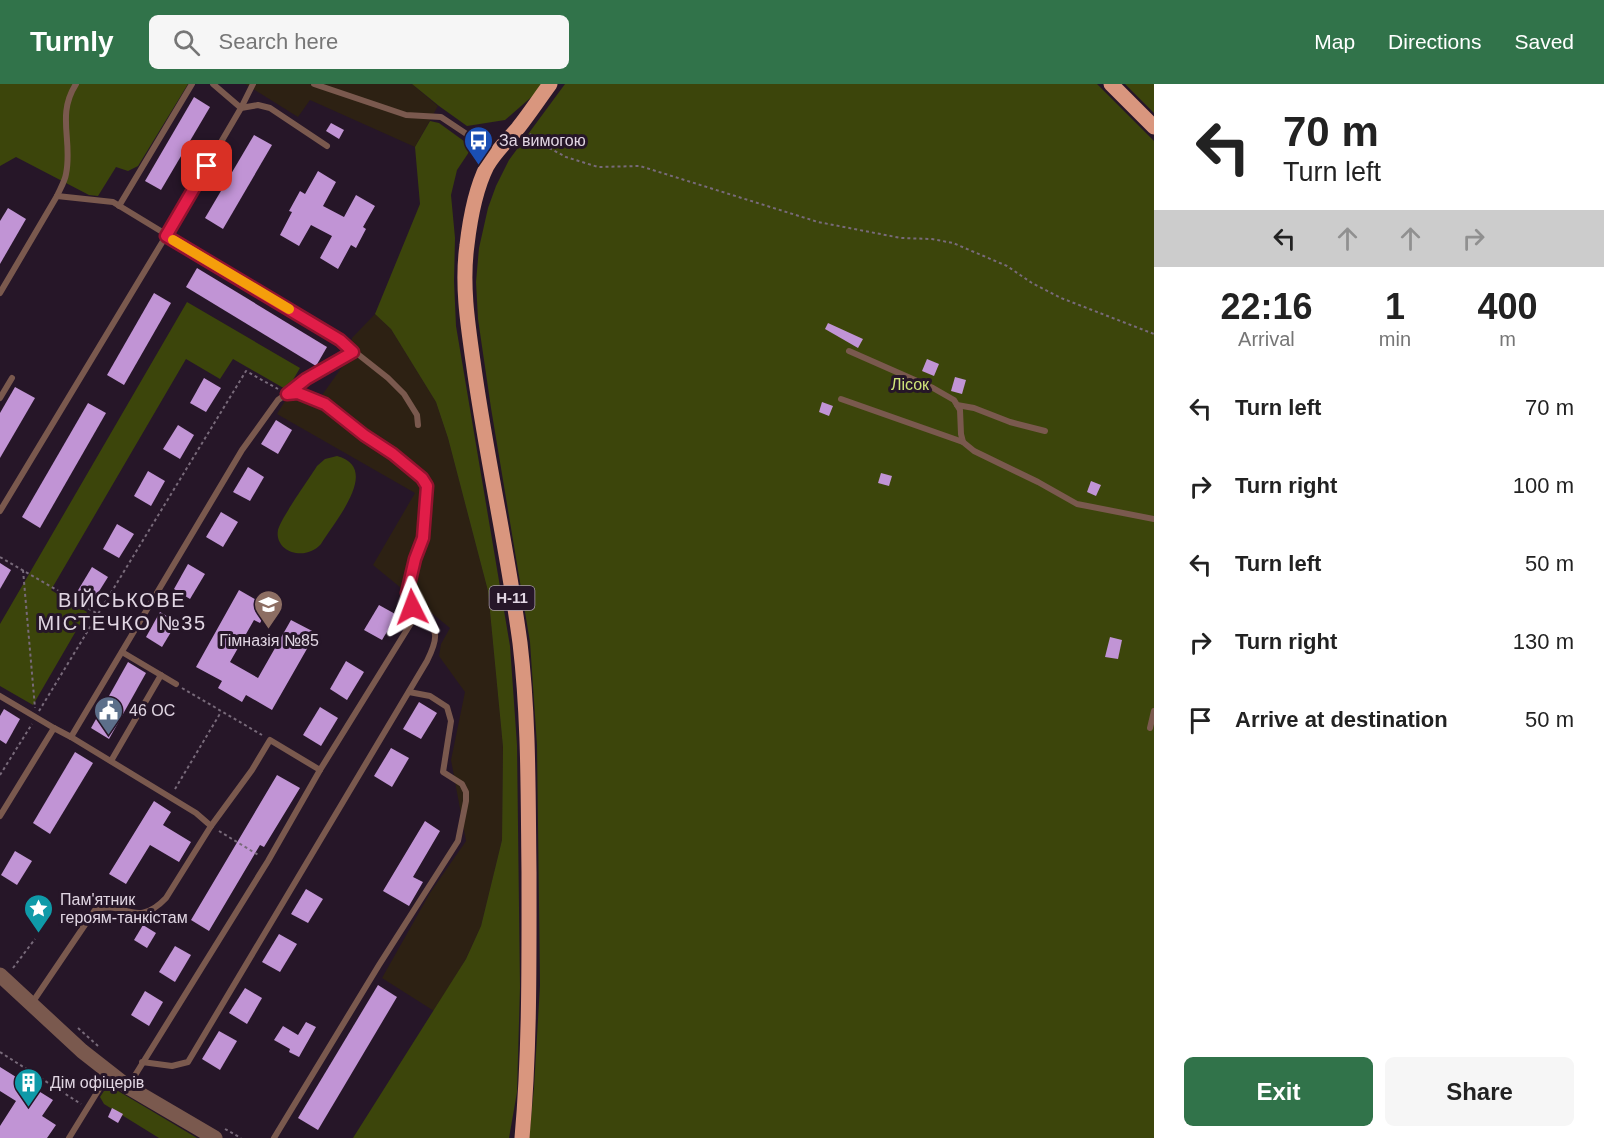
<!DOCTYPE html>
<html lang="en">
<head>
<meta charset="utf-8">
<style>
	:root { --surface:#fff; --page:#f6f6f6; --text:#222; --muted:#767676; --accent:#31734a }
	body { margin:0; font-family:Arial,sans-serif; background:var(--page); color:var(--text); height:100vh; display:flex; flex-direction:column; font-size:22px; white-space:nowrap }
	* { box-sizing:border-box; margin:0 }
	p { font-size:20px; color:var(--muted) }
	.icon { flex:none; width:33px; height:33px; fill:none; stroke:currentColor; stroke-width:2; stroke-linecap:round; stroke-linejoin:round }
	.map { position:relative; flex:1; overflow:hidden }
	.sheet { display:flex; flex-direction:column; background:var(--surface); width:450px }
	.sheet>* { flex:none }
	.hud { background:#fff; color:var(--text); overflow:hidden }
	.pin { position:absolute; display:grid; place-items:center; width:51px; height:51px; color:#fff; margin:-26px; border-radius:12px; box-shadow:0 3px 9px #0006 }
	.me { position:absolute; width:66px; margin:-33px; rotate:357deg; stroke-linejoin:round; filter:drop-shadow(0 0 4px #0008) }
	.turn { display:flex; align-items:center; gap:21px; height:126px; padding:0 30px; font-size:27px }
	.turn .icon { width:78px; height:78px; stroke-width:2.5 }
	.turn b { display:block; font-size:42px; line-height:51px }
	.lanes { display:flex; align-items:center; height:57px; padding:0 30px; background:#0003; justify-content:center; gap:30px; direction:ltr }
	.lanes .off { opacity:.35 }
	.eta { display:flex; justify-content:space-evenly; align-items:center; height:102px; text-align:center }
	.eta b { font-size:36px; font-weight:800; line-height:42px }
	.button { display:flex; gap:12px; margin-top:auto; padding:12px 30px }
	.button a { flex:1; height:69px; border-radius:9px; background:var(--accent); color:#fff; font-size:24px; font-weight:800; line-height:69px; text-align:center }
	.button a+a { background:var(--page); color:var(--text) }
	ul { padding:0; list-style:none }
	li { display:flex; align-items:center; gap:18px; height:78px; padding:0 30px }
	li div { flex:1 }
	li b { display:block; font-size:22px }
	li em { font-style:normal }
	header { display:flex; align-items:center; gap:36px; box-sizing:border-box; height:84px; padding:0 30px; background:var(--accent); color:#fff }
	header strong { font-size:28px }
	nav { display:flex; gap:33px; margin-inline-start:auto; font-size:21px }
	.search { width:420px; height:54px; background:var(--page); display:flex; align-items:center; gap:15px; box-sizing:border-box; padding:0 21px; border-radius:9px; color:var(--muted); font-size:22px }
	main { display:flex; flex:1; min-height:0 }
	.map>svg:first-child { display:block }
	.industrial { fill:#2d2113 }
	.green { fill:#3c450b }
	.building { fill:#c194d5 }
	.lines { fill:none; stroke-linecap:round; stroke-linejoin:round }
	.path { stroke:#786a7a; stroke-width:2; stroke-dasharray:3 3; stroke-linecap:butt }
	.service { stroke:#7a594e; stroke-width:6 }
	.tertiary { stroke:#7a594e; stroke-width:15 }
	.primary { stroke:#d9967e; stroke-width:15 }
	.route-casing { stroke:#92132f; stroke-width:15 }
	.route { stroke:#e11d48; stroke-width:10 }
	.slow { stroke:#f59e0b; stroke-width:10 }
	.labels { text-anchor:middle; stroke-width:6; stroke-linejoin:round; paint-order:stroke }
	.shield { fill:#261628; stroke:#a99cab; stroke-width:1.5 }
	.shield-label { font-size:15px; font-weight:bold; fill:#e1d6e3 }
	.poi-label { font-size:16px; fill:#e1d6e3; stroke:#261628; text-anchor:start }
	.park-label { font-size:16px; fill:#cfe479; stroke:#261628 }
	.quarter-label { font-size:20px; letter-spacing:1.5px; fill:#e1d6e3; stroke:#261628 }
</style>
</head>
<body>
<header>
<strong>Turnly</strong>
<div class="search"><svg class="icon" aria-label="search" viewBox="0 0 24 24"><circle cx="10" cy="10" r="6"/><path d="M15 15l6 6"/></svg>Search here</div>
<nav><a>Map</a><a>Directions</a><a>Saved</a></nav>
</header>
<main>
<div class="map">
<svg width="1154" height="1054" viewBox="0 0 1154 1054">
	<rect width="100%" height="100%" fill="#261628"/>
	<g class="industrial">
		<polygon points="245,0 412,0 438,22 415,63 310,16 298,33"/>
		<polygon points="375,230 391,245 436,318 448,354 488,507 503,663 502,756 481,842 466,875 434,927 382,894 430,809 466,757 451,676 465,608 439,572 441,560 450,544 373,481 415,409 277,330 285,317 294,315 305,316 315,321 347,276 352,254"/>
	</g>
	<g class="green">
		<polygon points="0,0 188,0 138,82 128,87 116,83 98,112 89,111 16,73 0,82"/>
		<polygon points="412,0 542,0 536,9 505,36 467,42 439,22"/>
		<polygon points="565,0 1097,0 1154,57 1154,1054 529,1054 534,1004 540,901 537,661 530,558 491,324 478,235 476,198 479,164 488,124 496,102 509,76"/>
		<polygon points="1125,0 1154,0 1154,29"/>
		<polygon points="430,37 439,39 468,60 469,68 457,86 451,111 455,154 454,197 456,242 510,562 517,661 520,903 517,1008 509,1054 353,1054 466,875 481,842 502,756 503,663 488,507 448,354 436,318 391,245 375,230 420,120 415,63"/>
		<polygon points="187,218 300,284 287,306 233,275 220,295 186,275 51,506 87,528 33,621 0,602 0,540"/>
		<path d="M 337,372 C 382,384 334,438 321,460 C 305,478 274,468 278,446 C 281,434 309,395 317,382 L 325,375 Z"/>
		<polygon points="108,1001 197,1054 159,1054 104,1020 100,1013"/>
	</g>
	<g class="building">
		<polygon points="194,13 210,23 161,106 145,97"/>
		<polygon points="331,39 344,46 339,55 326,47"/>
		<polygon points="254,51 272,61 223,145 205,134"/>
		<polygon points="318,87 336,98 323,122 344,133 356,111 375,122 363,143 366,145 356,164 351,161 338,185 320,174 332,152 311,141 299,162 280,151 292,128 289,127 300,107 305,110"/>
		<polygon points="8,124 26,135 0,180 0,137"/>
		<polygon points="197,184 327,263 316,282 186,203"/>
		<polygon points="154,209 171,219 124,301 107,291"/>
		<polygon points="828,239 863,255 858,264 825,245"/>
		<polygon points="927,275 939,280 934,292 922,287"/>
		<polygon points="955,293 966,296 962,310 951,307"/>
		<polygon points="204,294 221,304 206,328 190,319"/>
		<polygon points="15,303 35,314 0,374 0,329"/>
		<polygon points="822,318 833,322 829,332 819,328"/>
		<polygon points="88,319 106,329 40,444 22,433"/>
		<polygon points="276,336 292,346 278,370 261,360"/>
		<polygon points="178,341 194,351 180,375 163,365"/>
		<polygon points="248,383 264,393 250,417 233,408"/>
		<polygon points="148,387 165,397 151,422 134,412"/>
		<polygon points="881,389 892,392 889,402 878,399"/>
		<polygon points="1091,397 1101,401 1096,412 1087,408"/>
		<polygon points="221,428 238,438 223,463 206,453"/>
		<polygon points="117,440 134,450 119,474 103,465"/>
		<polygon points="0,479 11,486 0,505"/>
		<polygon points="188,480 205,490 190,515 174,505"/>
		<polygon points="92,483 108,493 93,517 77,508"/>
		<polygon points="239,506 269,523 260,539 254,536 230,578 258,594 291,536 316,549 272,626 246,611 242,618 218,604 222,597 196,583"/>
		<polygon points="379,521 397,531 382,556 364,546"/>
		<polygon points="160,528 177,538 162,563 146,553"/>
		<polygon points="1110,553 1122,556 1118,575 1105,573"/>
		<polygon points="346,577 364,588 347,616 330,605"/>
		<polygon points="128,578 146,589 109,655 91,644"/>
		<polygon points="419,618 437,629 421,655 403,645"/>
		<polygon points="320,623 338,634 321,662 303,651"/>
		<polygon points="4,625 20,635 6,660 0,656 0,632"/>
		<polygon points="391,664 409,674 392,703 374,692"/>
		<polygon points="75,668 93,679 50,750 33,739"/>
		<polygon points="277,691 300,704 264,763 260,761 209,847 191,836"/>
		<polygon points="154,717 171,728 163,741 191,758 179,778 150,761 126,800 109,790"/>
		<polygon points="425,737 440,747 413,793 423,798 409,822 383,807"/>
		<polygon points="15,767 32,777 17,801 1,791"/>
		<polygon points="306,805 323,815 308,839 291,830"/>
		<polygon points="143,841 156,849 147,864 134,856"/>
		<polygon points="279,850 297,860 280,888 262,878"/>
		<polygon points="175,862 191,871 175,898 159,888"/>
		<polygon points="378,901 397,913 318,1046 298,1034"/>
		<polygon points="245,904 262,914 247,940 229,929"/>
		<polygon points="145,907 163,918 149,942 131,931"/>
		<polygon points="306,938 316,943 299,973 289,968 290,965 274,956 283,942 298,951"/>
		<polygon points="219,947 237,957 220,986 202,975"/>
		<polygon points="0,983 53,1016 42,1032 56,1041 47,1054 0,1054 0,1042 16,1017 0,1007"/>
		<polygon points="112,1024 123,1030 118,1039 108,1033"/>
	</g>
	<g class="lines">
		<g class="path">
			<polyline points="530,50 540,59 566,73 598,83 640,82 818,138 901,154 932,155 953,159 1007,182 1032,199 1061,214 1154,250"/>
			<polyline points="0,473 98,530"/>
			<polyline points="23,486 35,624"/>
			<polyline points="182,604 262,651"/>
			<polyline points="39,627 246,287 278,305"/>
			<polyline points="0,691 32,640"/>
			<polyline points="175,705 221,628"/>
			<polyline points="219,747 260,772"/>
			<polyline points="13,884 35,855"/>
			<polyline points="78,944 98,962"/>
			<polyline points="0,968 81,1020"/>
			<polyline points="225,1045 241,1054"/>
		</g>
		<g class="service">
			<polyline points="213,0 241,24 258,21 270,24 327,62"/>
			<polyline points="314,0 406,31 441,33 495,69"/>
			<path d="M 57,112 C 60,105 65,97 66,90 C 73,57 56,31 76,0"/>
			<polyline points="119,122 192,0"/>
			<polyline points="0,209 57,112 113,118 340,256 388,294 404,310 417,331 418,341"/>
			<polyline points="849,267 933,304 954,316 960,326 961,350 963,358 974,367 1038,398 1077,420 1154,435"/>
			<polyline points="0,314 12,294"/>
			<polyline points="841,315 963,358"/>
			<polyline points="957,321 974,324 1010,338 1045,347"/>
			<polyline points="0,427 166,152 241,24 253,0"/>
			<polyline points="122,568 176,600"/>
			<polyline points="0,612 54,644"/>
			<polyline points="1150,644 1154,627"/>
			<polyline points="71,653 196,729 211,742 252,686 270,656 320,686"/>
			<polyline points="111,677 161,591"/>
			<polyline points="0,732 54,644 71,653 242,366 278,316 307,295 353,268"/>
			<path d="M 32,919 L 95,826 C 123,815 136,846 166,814 L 211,742"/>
			<path d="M 142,978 L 172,982 L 188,978 L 427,577 C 437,557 443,540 413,536"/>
			<polyline points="129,1001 268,777 320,686 413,536 412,523 407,509 415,475 423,454 427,402 422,394 393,370 364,351 325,320 299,309 287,310"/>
			<polyline points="69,1054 109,989"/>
			<polyline points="274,1054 379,881 458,757 466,717 466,708 462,700 443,688 451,637 447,623 430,612 409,608"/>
		</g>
		<polyline class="tertiary" points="0,891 82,967 128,1003 215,1054"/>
		<g class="primary">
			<polyline points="1111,0 1154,43"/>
			<path d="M 522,1054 C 530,965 529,876 529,788 C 528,711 529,635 520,559 C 508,469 488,381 475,291 C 469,248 461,204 467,161 C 470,135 475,106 487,82 C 495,68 508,56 518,44 C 529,30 539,15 550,0"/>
		</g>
	</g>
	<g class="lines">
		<defs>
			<polyline id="route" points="207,82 166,152 340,256 353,268 306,295 287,310 298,309 325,320 364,351 393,370 422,394 427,402 423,454 415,475 407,509 412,523"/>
		</defs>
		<use href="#route" class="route-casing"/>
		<use href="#route" class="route"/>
		<polyline class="slow" points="173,156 289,225"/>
	</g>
	<defs>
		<symbol id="bus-pin" viewBox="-11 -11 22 30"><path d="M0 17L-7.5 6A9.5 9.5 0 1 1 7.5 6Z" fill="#1a4fb4" stroke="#261628"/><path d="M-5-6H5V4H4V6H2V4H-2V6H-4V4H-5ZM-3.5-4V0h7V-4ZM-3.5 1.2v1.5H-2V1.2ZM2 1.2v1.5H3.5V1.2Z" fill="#fff"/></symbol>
		<symbol id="school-pin" viewBox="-11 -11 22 30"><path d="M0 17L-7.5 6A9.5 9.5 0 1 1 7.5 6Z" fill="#8d6e63" stroke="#261628"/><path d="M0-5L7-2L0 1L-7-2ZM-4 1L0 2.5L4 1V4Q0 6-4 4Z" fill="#fff"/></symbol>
		<symbol id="civic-pin" viewBox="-11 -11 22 30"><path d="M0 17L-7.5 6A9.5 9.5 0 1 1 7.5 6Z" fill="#5c6f8a" stroke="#261628"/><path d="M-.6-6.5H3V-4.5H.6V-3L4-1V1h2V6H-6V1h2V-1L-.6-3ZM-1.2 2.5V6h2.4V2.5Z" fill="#fff"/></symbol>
		<symbol id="sight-pin" viewBox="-11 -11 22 30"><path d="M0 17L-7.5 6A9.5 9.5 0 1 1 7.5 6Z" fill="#0f9aa8" stroke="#261628"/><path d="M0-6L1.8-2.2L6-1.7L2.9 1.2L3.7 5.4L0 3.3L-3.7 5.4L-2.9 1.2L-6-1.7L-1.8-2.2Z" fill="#fff"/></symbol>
		<symbol id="building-pin" viewBox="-11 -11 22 30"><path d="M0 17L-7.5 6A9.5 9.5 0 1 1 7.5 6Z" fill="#0f9aa8" stroke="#261628"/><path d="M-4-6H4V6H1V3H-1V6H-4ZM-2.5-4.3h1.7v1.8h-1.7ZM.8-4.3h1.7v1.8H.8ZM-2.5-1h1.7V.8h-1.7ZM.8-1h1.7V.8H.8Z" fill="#fff"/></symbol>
	</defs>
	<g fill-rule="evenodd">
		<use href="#bus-pin" x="462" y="40" width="33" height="45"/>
		<use href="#school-pin" x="252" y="504" width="33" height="45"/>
		<use href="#civic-pin" x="92" y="610" width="33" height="45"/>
		<use href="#sight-pin" x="22" y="808" width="33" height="45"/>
		<use href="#building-pin" x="12" y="982" width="33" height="45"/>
	</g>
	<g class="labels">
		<rect class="shield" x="489.5" y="502" width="45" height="24" rx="4.5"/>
		<g class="shield-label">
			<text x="512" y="519">Н-11</text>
		</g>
		<g class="poi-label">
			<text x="499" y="62">За вимогою</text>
			<text x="269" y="562" text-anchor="middle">Гімназія №85</text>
			<text x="129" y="632">46 ОС</text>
			<text x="60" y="821">Пам'ятник<tspan x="60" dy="18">героям-танкістам</tspan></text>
			<text x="50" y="1004">Дім офіцерів</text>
		</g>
		<g class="park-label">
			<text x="910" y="306">Лісок</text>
		</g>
		<g class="quarter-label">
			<text x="122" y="523">ВІЙСЬКОВЕ<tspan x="122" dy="23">МІСТЕЧКО №35</tspan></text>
		</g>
	</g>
</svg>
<div class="pin" style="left:207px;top:82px;background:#d93025"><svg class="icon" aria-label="arrive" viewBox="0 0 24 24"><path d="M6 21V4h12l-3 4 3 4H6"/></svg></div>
<svg class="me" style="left:412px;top:523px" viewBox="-20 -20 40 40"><path d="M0-17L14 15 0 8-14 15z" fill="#e11d48" stroke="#fff" stroke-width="4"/></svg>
</div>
<section class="sheet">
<div class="hud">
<div class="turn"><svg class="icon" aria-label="left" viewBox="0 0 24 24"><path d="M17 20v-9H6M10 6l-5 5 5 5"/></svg><div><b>70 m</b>Turn left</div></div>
<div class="lanes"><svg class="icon" aria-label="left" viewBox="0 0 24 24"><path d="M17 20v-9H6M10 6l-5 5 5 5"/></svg><svg class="icon off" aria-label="ahead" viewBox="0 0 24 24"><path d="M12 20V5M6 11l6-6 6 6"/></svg><svg class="icon off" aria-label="ahead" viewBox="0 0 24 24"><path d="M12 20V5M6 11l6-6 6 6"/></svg><svg class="icon off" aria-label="right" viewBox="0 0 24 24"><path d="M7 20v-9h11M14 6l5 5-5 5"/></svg></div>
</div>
<div class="eta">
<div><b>22:16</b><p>Arrival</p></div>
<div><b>1</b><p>min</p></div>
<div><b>400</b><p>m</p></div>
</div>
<ul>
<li><svg class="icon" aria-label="left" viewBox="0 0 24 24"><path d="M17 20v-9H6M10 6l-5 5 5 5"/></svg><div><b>Turn left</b></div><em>70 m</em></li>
<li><svg class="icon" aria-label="right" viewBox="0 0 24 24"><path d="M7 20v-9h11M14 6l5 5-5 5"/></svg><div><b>Turn right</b></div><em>100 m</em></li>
<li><svg class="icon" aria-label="left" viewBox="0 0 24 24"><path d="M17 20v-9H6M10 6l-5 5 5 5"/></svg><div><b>Turn left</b></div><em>50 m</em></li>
<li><svg class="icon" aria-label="right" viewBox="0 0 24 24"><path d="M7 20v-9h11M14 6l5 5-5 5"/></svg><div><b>Turn right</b></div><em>130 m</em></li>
<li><svg class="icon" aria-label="arrive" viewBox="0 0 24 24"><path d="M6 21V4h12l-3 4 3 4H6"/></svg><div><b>Arrive at destination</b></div><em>50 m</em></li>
</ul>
<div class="button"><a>Exit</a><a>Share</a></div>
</section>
</main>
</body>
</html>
